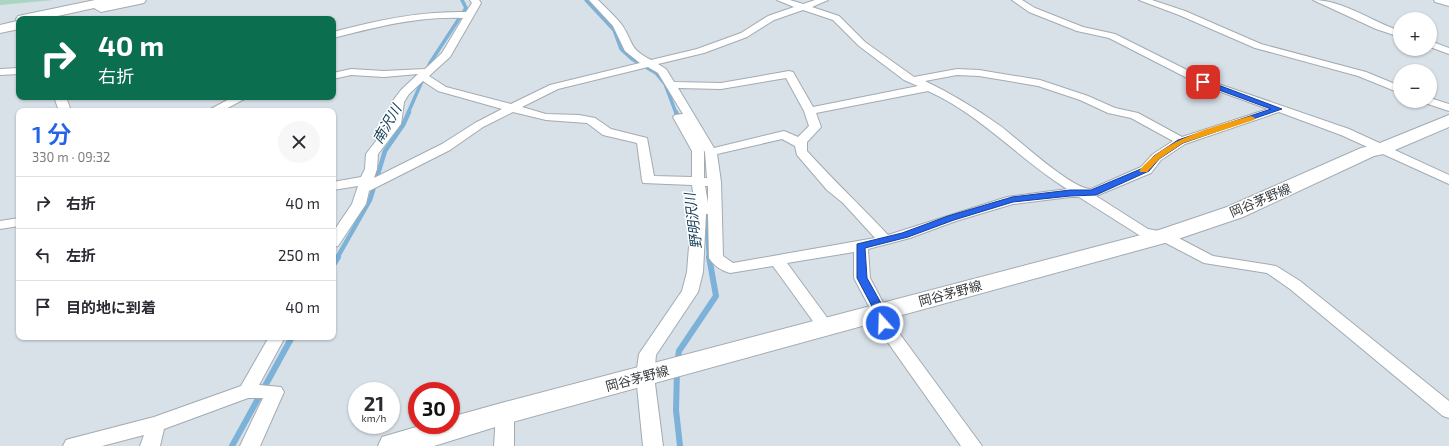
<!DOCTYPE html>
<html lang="ja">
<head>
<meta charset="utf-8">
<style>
	:root { --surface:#fff; --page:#f7f7f7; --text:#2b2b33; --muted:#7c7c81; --line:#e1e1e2; --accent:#2563eb }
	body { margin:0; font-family:"Exo 2","Noto Sans JP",sans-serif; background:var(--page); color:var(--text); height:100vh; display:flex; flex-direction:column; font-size:15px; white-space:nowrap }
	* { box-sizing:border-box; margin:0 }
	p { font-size:13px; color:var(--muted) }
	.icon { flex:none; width:22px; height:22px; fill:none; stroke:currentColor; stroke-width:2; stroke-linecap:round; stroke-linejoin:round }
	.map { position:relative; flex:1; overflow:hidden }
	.drawer { position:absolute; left:16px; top:108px; width:320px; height:232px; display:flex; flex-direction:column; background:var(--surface); border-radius:8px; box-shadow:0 1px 3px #0004 }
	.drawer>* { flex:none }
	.banner { position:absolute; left:16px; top:16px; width:320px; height:84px; border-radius:8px; box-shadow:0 1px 3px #0004; background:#0b6e4f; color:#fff; overflow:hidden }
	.fabs { position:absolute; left:1393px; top:12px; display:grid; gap:8px }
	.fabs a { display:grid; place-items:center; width:44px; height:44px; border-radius:50%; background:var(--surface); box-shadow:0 1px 3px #0004; font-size:20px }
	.speed { position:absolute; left:348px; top:382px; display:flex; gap:8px; font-size:20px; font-weight:700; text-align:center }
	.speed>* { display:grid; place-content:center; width:52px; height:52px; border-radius:50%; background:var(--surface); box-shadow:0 1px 3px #0004; line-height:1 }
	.speed small { font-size:10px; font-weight:400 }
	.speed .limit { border:6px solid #d22; background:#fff; color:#111 }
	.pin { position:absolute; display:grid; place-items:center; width:34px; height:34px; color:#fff; margin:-17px; border-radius:8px; box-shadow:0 2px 6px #0006 }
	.me { position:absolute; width:44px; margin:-22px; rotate:340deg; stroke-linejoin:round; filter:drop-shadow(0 0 3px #0008) }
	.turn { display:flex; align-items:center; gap:14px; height:84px; padding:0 16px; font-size:18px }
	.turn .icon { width:52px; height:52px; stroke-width:2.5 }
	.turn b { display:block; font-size:28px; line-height:34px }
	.round { display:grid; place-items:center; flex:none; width:42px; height:42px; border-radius:21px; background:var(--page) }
	.overview { display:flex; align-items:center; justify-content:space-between; height:68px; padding:0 16px }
	h1 { font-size:24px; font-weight:600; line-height:30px; color:var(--accent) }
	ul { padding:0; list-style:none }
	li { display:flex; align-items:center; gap:12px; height:52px; padding:0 16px; border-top:1px solid var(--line) }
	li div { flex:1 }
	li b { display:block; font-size:15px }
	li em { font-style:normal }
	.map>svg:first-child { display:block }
	.green { fill:#abd5c1 }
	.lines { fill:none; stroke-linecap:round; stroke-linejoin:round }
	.stream-far2 { stroke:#7cb1d8; stroke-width:3.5 }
	.stream-far1 { stroke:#7cb1d8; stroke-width:4.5 }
	.stream { stroke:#7cb1d8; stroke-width:6 }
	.street-casing { stroke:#a3abb1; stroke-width:2 }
	.primary-casing { stroke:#a3abb1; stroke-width:2 }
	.highway-casing { stroke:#a3abb1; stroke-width:2 }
	.street { fill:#fff; fill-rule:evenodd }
	.primary { fill:#fff; fill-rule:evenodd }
	.highway { fill:#fff; fill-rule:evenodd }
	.route { fill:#2563eb; stroke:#184099 }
	.slow { fill:#f59e0b }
	.labels { text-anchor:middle; stroke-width:3; stroke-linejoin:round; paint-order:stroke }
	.street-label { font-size:13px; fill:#373a3d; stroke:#fff }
	.water-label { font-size:14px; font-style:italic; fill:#103a55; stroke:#fff }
</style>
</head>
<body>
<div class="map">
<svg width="1449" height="446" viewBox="0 0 1449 446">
	<rect width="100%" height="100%" fill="#d8e0e8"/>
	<polygon class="green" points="0,0 54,0 0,5"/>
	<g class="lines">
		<g class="stream-far2">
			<polyline points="586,0 614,30 621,49 632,59 656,73 665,84 676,113"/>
			<polyline points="408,113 430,63 466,8 462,0"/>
		</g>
		<g class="stream-far1">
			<polyline points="676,112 679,120"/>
			<polyline points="704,214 707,226 709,258"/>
			<polyline points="337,258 370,200 385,151 403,125 409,112"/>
		</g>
		<g class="stream">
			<polyline points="333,265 338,257"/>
			<polyline points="677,363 679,351 716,296 709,257"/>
			<polyline points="677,371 676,410 680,446"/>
			<polyline points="232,446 292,337"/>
		</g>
		<defs>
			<g id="street">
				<path d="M 470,0 L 479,0 L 481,3 L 450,57 L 429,76 L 446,87 L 511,104 L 550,85 L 640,63 L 625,51 L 613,26 L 589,0 L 598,0 C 606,8 615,16 622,25 C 634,43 628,48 651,60 L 697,49 L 741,33 L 768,16 L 794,7 L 777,0 L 790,0 L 803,4 L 815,0 L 828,0 L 812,7 L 839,16 L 865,42 L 914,77 L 957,69 L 979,70 L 1040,80 L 1088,96 L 1115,108 L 1138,113 L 1182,137 L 1268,109 L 1199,84 L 1109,38 L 1077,31 L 1029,12 L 1012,0 L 1022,0 L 1035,8 L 1083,27 L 1115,34 L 1207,80 L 1349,129 L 1449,175 L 1449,184 L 1341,135 L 1279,112 L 1185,144 L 1161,160 L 1151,173 L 1096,196 L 1148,229 L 1169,233 L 1213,256 L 1276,266 L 1300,281 L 1449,401 L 1449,418 L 1443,416 L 1290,289 L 1267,273 L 1204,263 L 1160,240 L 1139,235 L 1079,197 L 1070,197 L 1013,204 L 956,221 L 910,238 L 868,249 L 870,278 L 888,312 L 891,322 L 982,446 L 961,446 L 877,327 L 872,312 L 854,278 L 854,252 L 787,263 L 834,327 L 832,331 L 826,333 L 820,331 L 773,266 L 730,273 C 722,271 713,265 709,258 L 708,214 L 706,214 L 703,272 L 698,292 L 656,355 L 654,376 L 663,446 L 643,446 L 636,376 L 639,354 L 682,291 L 687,272 L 692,209 L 695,206 L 692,185 L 643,183 L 642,180 L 637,143 L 603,135 L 587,123 L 546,120 L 513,112 L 483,127 L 450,150 L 369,191 L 366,204 L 338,246 L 333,247 L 333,232 L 352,204 L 358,186 L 333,190 L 333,182 L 361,177 L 365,169 L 366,154 L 389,124 L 392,102 L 401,90 L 418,74 L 384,77 L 351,75 L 333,79 L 333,73 L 351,69 L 384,71 L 425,69 L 442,53 L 463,18 C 418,16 376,27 333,38 L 333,32 C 377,20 421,11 466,12 L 472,3 ZM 803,10 L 833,20 L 859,46 L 904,80 L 918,86 L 813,107 L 793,72 L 789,71 L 721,83 L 674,82 L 666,69 L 658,64 L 704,53 L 747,37 L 774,20 ZM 648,67 L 658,73 L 683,114 L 675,115 L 673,117 L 692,151 L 692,177 L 654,176 L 647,138 L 611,129 L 595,118 L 579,115 L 546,114 L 522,107 L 558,89 ZM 957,75 L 979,76 L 1038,86 L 1080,100 L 1108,113 L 1131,118 L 1173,141 L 1153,154 L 1141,167 L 1091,189 C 1071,189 1017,138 999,125 C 975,108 950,93 925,81 ZM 786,78 L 804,111 L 809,126 L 798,137 L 784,131 L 714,148 L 678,88 L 721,89 ZM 423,81 L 438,91 L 502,109 L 475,123 L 442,144 L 374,178 L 377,169 L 378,154 L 401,124 L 404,102 L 409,94 ZM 928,91 C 980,114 1019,159 1067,189 L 1007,197 L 888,235 C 861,206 833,180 807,151 L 807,142 L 821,127 L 816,113 ZM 782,139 L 795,146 L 797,155 L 827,190 L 843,203 L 875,238 L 733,263 L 723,256 L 721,182 L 717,154 ZM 702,148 L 705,152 L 707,178 L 704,178 L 704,151 ZM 705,186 L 708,186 L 708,203 Z"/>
				<polygon points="1139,0 1152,0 1185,11 1261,44 1366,72 1400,86 1400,93 1358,76 1255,48 1179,15"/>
				<path d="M 1313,0 C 1343,0 1371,21 1400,31 L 1400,37 L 1376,29 Z"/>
				<polygon points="1434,0 1449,0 1449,6 1435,2"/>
				<polygon points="1430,41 1449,48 1449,54 1430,47"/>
				<polygon points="19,68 19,74 0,75 0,69"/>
				<polygon points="54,97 66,97 71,111 59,111"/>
				<polygon points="233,97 248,97 222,111 207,111"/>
				<polygon points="1430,98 1449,104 1449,111 1425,103 1423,101 1430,101"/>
				<polygon points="19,218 19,226 0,229 0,221"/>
				<polygon points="269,337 285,337 259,385 281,387 284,392 260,446 240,446 263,398 248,398 164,429 160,446 140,446 144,435 102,446 63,446 66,440 73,438 154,417 241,386"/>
				<polygon points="505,406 512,408 514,413 514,446 494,446 496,413 498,408"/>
			</g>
			<polygon id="primary" points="1449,115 1449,127 1388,153 1374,156 1243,217 1172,241 505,424 434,446 378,446 382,437 423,425 451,425 451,417 505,402 1156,231 1227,207 1361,148 1375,145"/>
			<polygon id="highway" points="95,0 146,0 144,3 101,12 94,8 44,19 19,19 19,29 0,33 0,25 17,21 16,19 18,16"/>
		</defs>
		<use href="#street" class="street-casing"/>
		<use href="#primary" class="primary-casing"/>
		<use href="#highway" class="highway-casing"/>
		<use href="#street" class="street"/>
		<use href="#primary" class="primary"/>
		<use href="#highway" class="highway"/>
	</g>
	<polygon class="route" points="1200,80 1205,80 1282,109 1183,143 1159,159 1149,171 1096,195 1070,196 1013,202 954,220 908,237 865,248 867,278 886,312 889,323 883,327 879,326 875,312 857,278 857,244 902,233 948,216 1012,197 1070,190 1091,190 1143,168 1154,156 1178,140 1271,109 1200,83"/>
	<path class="slow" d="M 1251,116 L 1255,118 L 1254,120 L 1183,143 L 1159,159 L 1147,172 L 1141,172 L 1139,171 C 1163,140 1214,126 1251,116 Z"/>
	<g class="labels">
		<g class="street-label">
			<text transform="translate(1260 200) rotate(-23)" y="5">岡谷茅野線</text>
			<text transform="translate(950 293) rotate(-15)" y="5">岡谷茅野線</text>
			<text transform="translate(637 378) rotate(-15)" y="5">岡谷茅野線</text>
		</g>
		<g class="water-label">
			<text transform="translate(387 124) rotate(-60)" y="5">南沢川</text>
			<text transform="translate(693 221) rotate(-97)" y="5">野明沢川</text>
		</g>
	</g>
</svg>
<div class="fabs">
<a>+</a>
<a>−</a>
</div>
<div class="speed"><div>21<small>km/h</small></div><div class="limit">30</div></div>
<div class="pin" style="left:1203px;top:82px;background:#d93025"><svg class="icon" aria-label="arrive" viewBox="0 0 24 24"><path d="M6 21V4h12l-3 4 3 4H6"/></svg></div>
<svg class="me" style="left:883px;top:323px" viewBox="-20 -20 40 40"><circle r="17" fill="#2563eb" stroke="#fff" stroke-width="3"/><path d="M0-11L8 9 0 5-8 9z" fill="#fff"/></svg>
<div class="banner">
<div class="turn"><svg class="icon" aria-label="right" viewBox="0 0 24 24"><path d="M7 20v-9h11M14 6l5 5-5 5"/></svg><div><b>40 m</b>右折</div></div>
</div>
<section class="drawer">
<div class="overview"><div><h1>1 分</h1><p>330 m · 09:32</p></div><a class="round"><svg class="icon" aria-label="close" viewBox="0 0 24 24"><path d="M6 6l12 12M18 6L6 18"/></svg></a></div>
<ul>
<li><svg class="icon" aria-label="right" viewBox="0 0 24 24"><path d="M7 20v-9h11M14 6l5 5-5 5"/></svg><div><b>右折</b></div><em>40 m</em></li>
<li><svg class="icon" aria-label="left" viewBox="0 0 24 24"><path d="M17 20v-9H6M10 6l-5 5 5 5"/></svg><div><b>左折</b></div><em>250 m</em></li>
<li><svg class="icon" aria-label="arrive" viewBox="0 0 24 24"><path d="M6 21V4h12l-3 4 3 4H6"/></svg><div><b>目的地に到着</b></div><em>40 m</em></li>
</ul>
</section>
</div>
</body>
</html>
